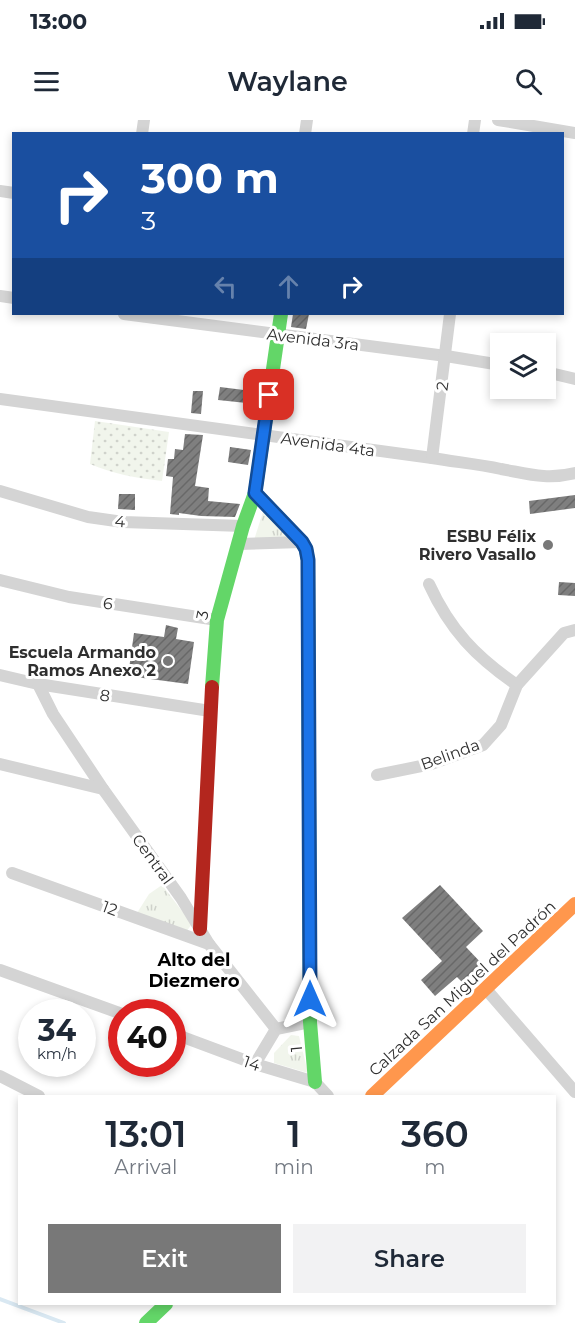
<!DOCTYPE html>
<html lang="en">
<head>
<meta charset="utf-8">
<style>
	:root { --surface:#fff; --page:#f2f2f3; --text:#1f2937; --muted:#747a83; --accent:#787878 }
	body { margin:0; font-family:Montserrat,sans-serif; background:var(--page); color:var(--text); height:100vh; display:flex; flex-direction:column; font-size:22px; white-space:nowrap }
	* { box-sizing:border-box; margin:0 }
	p { font-size:20px; color:var(--muted) }
	.icon { flex:none; width:33px; height:33px; fill:none; stroke:currentColor; stroke-width:2; stroke-linecap:round; stroke-linejoin:round }
	.map { position:relative; flex:1; overflow:hidden }
	.drawer { position:absolute; left:18px; top:975px; width:538px; height:210px; display:flex; flex-direction:column; background:var(--surface); border-radius:0px; box-shadow:0 3px 9px #0003 }
	.drawer>* { flex:none }
	.top-card { position:absolute; left:12px; top:12px; width:552px; height:183px; border-radius:0px; box-shadow:0 3px 9px #0003; background:#1a4fa0; color:#fff; overflow:hidden }
	.controls { position:absolute; left:490px; top:213px; display:grid; gap:12px }
	.controls a { display:grid; place-items:center; width:66px; height:66px; border-radius:0px; background:var(--surface); box-shadow:0 3px 9px #0003; font-size:30px }
	.speed { position:absolute; left:18px; top:879px; display:flex; gap:12px; font-size:30px; font-weight:700; text-align:center }
	.speed>* { display:grid; place-content:center; width:78px; height:78px; border-radius:50%; background:var(--surface); box-shadow:0 3px 9px #0003; line-height:1 }
	.speed small { font-size:15px; font-weight:400 }
	.speed .limit { border:9px solid #d22; background:#fff; color:#111 }
	.pin { position:absolute; display:grid; place-items:center; width:51px; height:51px; color:#fff; margin:-26px; border-radius:12px; box-shadow:0 3px 9px #0006 }
	.me { position:absolute; width:66px; margin:-33px; rotate:0deg; stroke-linejoin:round; filter:drop-shadow(0 0 4px #0008) }
	.turn { display:flex; align-items:center; gap:21px; height:126px; padding:0 30px; font-size:27px }
	.turn .icon { width:78px; height:78px; stroke-width:2.5 }
	.turn b { display:block; font-size:42px; line-height:51px }
	.lanes { display:flex; align-items:center; height:57px; padding:0 30px; background:#0003; justify-content:center; gap:30px; direction:ltr }
	.lanes .off { opacity:.35 }
	.eta { display:flex; justify-content:space-evenly; align-items:center; height:102px; text-align:center }
	.eta b { font-size:36px; font-weight:600; line-height:42px }
	.cta { display:flex; gap:12px; margin-top:auto; padding:12px 30px }
	.cta a { flex:1; height:69px; border-radius:0px; background:var(--accent); color:#fff; font-size:24px; font-weight:600; line-height:69px; text-align:center }
	.cta a+a { background:var(--page); color:var(--text) }
	.status { display:flex; justify-content:space-between; align-items:center; height:42px; padding:0 30px; background:var(--surface); direction:ltr }
	.status svg { height:16px; fill:currentColor }
	header { display:flex; justify-content:space-between; align-items:center; height:78px; padding:0 30px; background:var(--surface); font-size:27px; font-weight:600 }
	.map>svg:first-child { display:block }
	.grass { fill:url(#grass-dots) }
	.park { fill:url(#park-tufts) }
	.lines { fill:none; stroke-linecap:round; stroke-linejoin:round }
	.stream { stroke:#d9e8f2; stroke-width:4 }
	.building { fill:url(#building-hatch) }
	.street { stroke:#d4d4d4; stroke-width:12 }
	.fast { stroke:#63d668; stroke-width:14 }
	.slow { stroke:#ff974d; stroke-width:14 }
	.jam { stroke:#b3261e; stroke-width:14 }
	.route-casing { stroke:#114b97; stroke-width:15 }
	.route { stroke:#1a73e8; stroke-width:10 }
	.poi-dot { fill:#787878; stroke:#fff; stroke-width:2 }
	.labels { text-anchor:middle; stroke-width:6; stroke-linejoin:round; paint-order:stroke }
	.street-label { font-size:16px; fill:#2f2f2f; stroke:#fff }
	.poi-label { font-size:16px; font-weight:bold; fill:#2f2f2f; stroke:#fff; text-anchor:end }
	.neighbourhood-label { font-size:18px; font-weight:bold; fill:#000; stroke:#fff }
</style>
</head>
<body>
<div class="status"><b>13:00</b><svg viewBox="0 0 49 12"><path d="M0 12V9h3v3zM5 12V6h3v6zM10 12V3h3v9zM15 12V0h3v12zM26 1h20v11H26zM47 4h2v5h-2z"/></svg></div>
<header><svg class="icon" aria-label="menu" viewBox="0 0 24 24"><path d="M4 6h16M4 12h16M4 18h16"/></svg>Waylane<svg class="icon" aria-label="search" viewBox="0 0 24 24"><circle cx="10" cy="10" r="6"/><path d="M15 15l6 6"/></svg></header>
<div class="map">
<svg width="575" height="1203" viewBox="0 0 575 1203">
	<defs>
		<pattern id="grass-dots" width="8" height="8" patternUnits="userSpaceOnUse" patternTransform="scale(1.5)"><rect width="8" height="8" fill="#f1f5ec"/><path d="M2 2h.1M6 6h.1" fill="none" stroke="#cfd2cb" stroke-width="1.8" stroke-linecap="round"/></pattern>
		<pattern id="park-tufts" width="24" height="20" patternUnits="userSpaceOnUse" patternTransform="scale(1.5)"><rect width="24" height="20" fill="#f1f5ec"/><path d="M3 7l-1-3M5 7V3M7 7l1-3M15 17l-1-3M17 17v-4M19 17l1-3" fill="none" stroke="#cfd2cb"/></pattern>
		<pattern id="building-hatch" width="6" height="6" patternUnits="userSpaceOnUse" patternTransform="scale(1.5)"><rect width="6" height="6" fill="#7f7f7f"/><path d="M-1 1l2-2M0 6l6-6M5 7l2-2" fill="none" stroke="#686868"/></pattern>
	</defs>
	<rect width="100%" height="100%" fill="#fff"/>
	<path class="grass" d="M 95,301 L 169,312 L 162,361 C 136,358 114,354 90,344 Z"/>
	<g class="park">
		<polygon points="263,392 288,418 254,420"/>
		<polygon points="162,765 192,804 186,812 137,793 149,774"/>
		<polygon points="291,915 299,916 308,953 274,943 274,933"/>
	</g>
	<g class="lines">
		<polyline class="stream" points="0,1179 64,1203"/>
	</g>
	<g class="building">
		<polygon points="293,194 309,194 306,209 291,207"/>
		<polygon points="220,267 259,272 257,284 218,280"/>
		<polygon points="193,271 203,271 201,294 191,293"/>
		<polygon points="185,314 203,315 195,366 209,368 208,381 240,384 235,397 201,396 179,393 179,395 170,394 173,357 166,356 168,339 174,339 175,329 183,330"/>
		<polygon points="230,327 251,330 248,345 228,342"/>
		<polygon points="119,374 135,374 135,390 118,389"/>
		<polygon points="575,375 575,388 530,394 529,381"/>
		<polygon points="559,462 575,463 575,476 558,475"/>
		<polygon points="166,505 178,508 176,519 194,522 188,564 128,556 134,513 164,517"/>
		<polygon points="440,765 483,811 466,827 484,846 464,864 457,857 435,876 421,860 442,841 402,798"/>
	</g>
	<g class="lines">
		<g class="street">
			<polyline points="498,0 575,13"/>
			<polyline points="142,14 144,0"/>
			<polyline points="305,14 307,0"/>
			<polyline points="473,14 475,0"/>
			<polyline points="0,71 14,73"/>
			<polyline points="0,176 14,178"/>
			<polyline points="124,194 446,236 501,245"/>
			<polyline points="546,252 575,259"/>
			<path d="M 0,279 L 432,338 C 455,342 478,344 501,349 C 529,354 547,360 575,353"/>
			<polyline points="432,338 450,194"/>
			<polyline points="0,371 88,397 123,402 243,406"/>
			<polyline points="238,424 302,422"/>
			<polyline points="0,460 69,477 217,500"/>
			<path d="M 429,464 C 450,510 476,537 517,565"/>
			<polyline points="0,555 38,564 210,591"/>
			<polyline points="38,564 53,594 103,669 181,778 209,824 276,909"/>
			<polyline points="0,644 103,669"/>
			<polyline points="377,655 431,644 483,625 501,605 517,565 564,513 575,510"/>
			<polyline points="12,753 209,824"/>
			<polyline points="0,850 122,894"/>
			<polyline points="485,868 575,972"/>
			<polyline points="172,913 255,944 315,962 328,976"/>
			<polyline points="255,944 276,909 310,902"/>
			<polyline points="0,956 39,976"/>
		</g>
		<g class="fast">
			<polyline points="255,373 302,422 306,429 308,440 310,902 315,962"/>
			<polyline points="212,567 217,500 243,406 255,373 281,194"/>
			<polyline points="146,1203 166,1184"/>
		</g>
		<polyline class="slow" points="372,976 575,784"/>
		<polyline class="jam" points="200,809 212,567"/>
	</g>
	<g class="lines">
		<defs>
			<polyline id="route" points="269,275 255,373 302,422 306,429 308,440 310,879"/>
		</defs>
		<use href="#route" class="route-casing"/>
		<use href="#route" class="route"/>
	</g>
	<g class="poi-dot">
		<circle cx="548" cy="425" r="6"/>
		<circle cx="168" cy="541" r="6"/>
	</g>
	<g class="labels">
		<g class="street-label">
			<text transform="translate(313 219) rotate(7)" y="6">Avenida 3ra</text>
			<text transform="translate(442 266) rotate(-82)" y="6">2</text>
			<text transform="translate(328 324) rotate(8)" y="6">Avenida 4ta</text>
			<text transform="translate(120 401) rotate(5)" y="6">4</text>
			<text transform="translate(108 483) rotate(9)" y="6">6</text>
			<text transform="translate(202 495) rotate(-79)" y="6">3</text>
			<text transform="translate(105 575) rotate(9)" y="6">8</text>
			<text transform="translate(450 634) rotate(-20)" y="6">Belinda</text>
			<text transform="translate(153 739) rotate(54)" y="6">Central</text>
			<text transform="translate(110 788) rotate(20)" y="6">12</text>
			<text transform="translate(462 868) rotate(-43)" y="6">Calzada San Miguel del Padrón</text>
			<text transform="translate(296 929) rotate(-95)" y="6">1</text>
			<text transform="translate(252 943) rotate(19)" y="6">14</text>
		</g>
		<g class="poi-label">
			<text x="536" y="422">ESBU Félix<tspan x="536" dy="18">Rivero Vasallo</tspan></text>
			<text x="156" y="538">Escuela Armando<tspan x="156" dy="18">Ramos Anexo 2</tspan></text>
		</g>
		<g class="neighbourhood-label">
			<text x="194" y="846">Alto del<tspan x="194" dy="21">Diezmero</tspan></text>
		</g>
	</g>
</svg>
<div class="controls">
<a><svg class="icon" aria-label="layers" viewBox="0 0 24 24"><path d="M12 4l9 5-9 5-9-5zM3 14l9 5 9-5"/></svg></a>
</div>
<div class="speed"><div>34<small>km/h</small></div><div class="limit">40</div></div>
<div class="pin" style="left:269px;top:275px;background:#d93025"><svg class="icon" aria-label="arrive" viewBox="0 0 24 24"><path d="M6 21V4h12l-3 4 3 4H6"/></svg></div>
<svg class="me" style="left:310px;top:879px" viewBox="-20 -20 40 40"><path d="M0-17L14 15 0 8-14 15z" fill="#1a73e8" stroke="#fff" stroke-width="4"/></svg>
<div class="top-card">
<div class="turn"><svg class="icon" aria-label="right" viewBox="0 0 24 24"><path d="M7 20v-9h11M14 6l5 5-5 5"/></svg><div><b>300 m</b>3</div></div>
<div class="lanes"><svg class="icon off" aria-label="left" viewBox="0 0 24 24"><path d="M17 20v-9H6M10 6l-5 5 5 5"/></svg><svg class="icon off" aria-label="ahead" viewBox="0 0 24 24"><path d="M12 20V5M6 11l6-6 6 6"/></svg><svg class="icon" aria-label="right" viewBox="0 0 24 24"><path d="M7 20v-9h11M14 6l5 5-5 5"/></svg></div>
</div>
<section class="drawer">
<div class="eta">
<div><b>13:01</b><p>Arrival</p></div>
<div><b>1</b><p>min</p></div>
<div><b>360</b><p>m</p></div>
</div>
<div class="cta"><a>Exit</a><a>Share</a></div>
</section>
</div>
</body>
</html>
